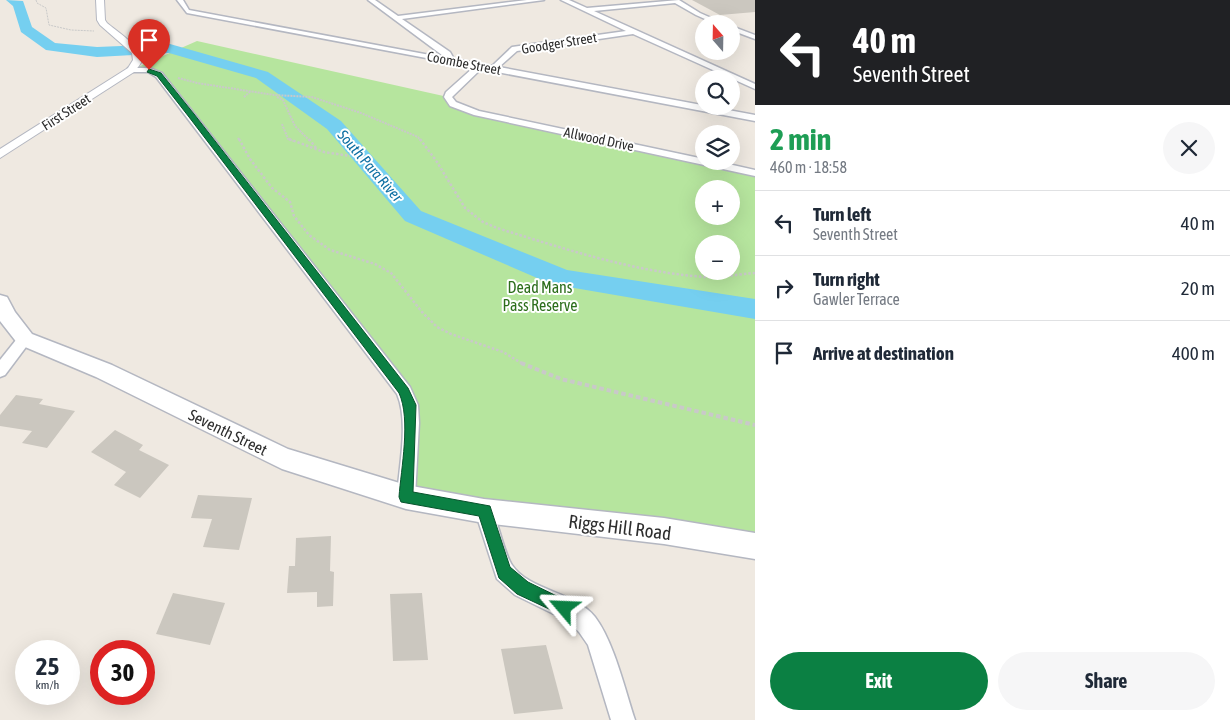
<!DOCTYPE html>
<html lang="en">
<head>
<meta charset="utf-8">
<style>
	:root { --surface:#fff; --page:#f6f6f7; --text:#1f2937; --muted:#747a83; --line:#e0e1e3; --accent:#0b8043 }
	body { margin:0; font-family:"Asap Condensed",sans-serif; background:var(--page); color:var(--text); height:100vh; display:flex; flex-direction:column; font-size:19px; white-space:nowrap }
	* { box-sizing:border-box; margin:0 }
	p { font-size:16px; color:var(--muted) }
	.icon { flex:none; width:28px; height:28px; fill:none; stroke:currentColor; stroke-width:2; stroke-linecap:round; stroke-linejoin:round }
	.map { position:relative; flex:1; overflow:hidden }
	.panel { display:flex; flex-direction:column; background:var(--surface); width:475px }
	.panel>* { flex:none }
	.guide { background:#202124; color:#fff; overflow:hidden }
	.needle { width:32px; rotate:340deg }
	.buttons { position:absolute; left:695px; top:15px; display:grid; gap:10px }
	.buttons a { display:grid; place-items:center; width:45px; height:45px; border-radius:50%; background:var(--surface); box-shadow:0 5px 20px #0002; font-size:25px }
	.speed { position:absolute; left:15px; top:640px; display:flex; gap:10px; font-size:25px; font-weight:700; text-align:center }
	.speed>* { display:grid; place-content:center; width:65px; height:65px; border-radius:50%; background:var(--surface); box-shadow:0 5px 20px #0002; line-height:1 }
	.speed small { font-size:12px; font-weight:400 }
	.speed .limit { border:8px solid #d22; background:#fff; color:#111 }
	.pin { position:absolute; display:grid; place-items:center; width:42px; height:42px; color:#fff; margin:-51px -21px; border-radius:50% 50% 50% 0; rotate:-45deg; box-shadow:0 0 5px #0007 }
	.pin .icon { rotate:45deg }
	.me { position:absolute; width:55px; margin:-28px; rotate:296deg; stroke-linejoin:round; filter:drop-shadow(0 0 4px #0008) }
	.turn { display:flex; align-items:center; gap:18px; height:105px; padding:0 15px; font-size:22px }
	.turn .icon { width:65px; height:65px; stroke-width:2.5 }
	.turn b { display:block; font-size:35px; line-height:42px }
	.round { display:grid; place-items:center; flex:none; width:52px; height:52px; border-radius:26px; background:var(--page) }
	.overview { display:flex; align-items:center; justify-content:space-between; height:85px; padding:0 15px }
	h1 { font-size:30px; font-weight:700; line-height:38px; color:#1e9e55 }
	.action { display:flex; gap:10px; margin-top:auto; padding:10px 15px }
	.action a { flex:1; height:58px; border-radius:30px; background:var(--accent); color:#fff; font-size:20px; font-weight:700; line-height:58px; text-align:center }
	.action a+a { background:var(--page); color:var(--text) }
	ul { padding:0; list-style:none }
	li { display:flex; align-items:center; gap:15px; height:65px; padding:0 15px; border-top:1px solid var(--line) }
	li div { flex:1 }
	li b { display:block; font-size:19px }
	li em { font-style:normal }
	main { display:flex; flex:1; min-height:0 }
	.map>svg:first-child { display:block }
	.green { fill:#b6e59e; fill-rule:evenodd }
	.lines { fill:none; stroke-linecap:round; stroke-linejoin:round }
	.river { fill:#75cff0; fill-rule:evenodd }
	.building { fill:#cbc7bf }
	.minor-casing { stroke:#b4b7c1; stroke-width:3 }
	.tertiary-casing { stroke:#b4b7c1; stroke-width:2 }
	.secondary-casing { stroke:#b4b7c1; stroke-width:3 }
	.path-far3 { stroke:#c9c9c9; stroke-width:1; stroke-dasharray:2 1; stroke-linecap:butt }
	.path-far2 { stroke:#c9c9c9; stroke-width:2; stroke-dasharray:2 1; stroke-linecap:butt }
	.path-far1 { stroke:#c9c9c9; stroke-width:2.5; stroke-dasharray:2.5 2; stroke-linecap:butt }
	.path { stroke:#c9c9c9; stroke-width:4; stroke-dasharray:4.5 3; stroke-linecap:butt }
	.minor { fill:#fff; fill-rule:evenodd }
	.tertiary { fill:#fff; fill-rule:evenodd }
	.secondary { fill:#fff; fill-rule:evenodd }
	.route { fill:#0b8043; stroke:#07532c }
	.labels { text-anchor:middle; stroke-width:4; stroke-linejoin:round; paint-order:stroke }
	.far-street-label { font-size:14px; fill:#2e2e2e; stroke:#fff }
	.far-water-label { font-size:15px; font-style:italic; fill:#0d6fa3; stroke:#fff }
	.park-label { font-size:16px; fill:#2c6e1b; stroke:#fff }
	.street-label { font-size:16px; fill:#2e2e2e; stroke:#fff }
	.near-street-label { font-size:19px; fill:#2e2e2e; stroke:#fff }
</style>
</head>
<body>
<main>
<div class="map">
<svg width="755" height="720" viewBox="0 0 755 720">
	<rect width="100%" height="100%" fill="#efe9e1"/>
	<path class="green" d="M 197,41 L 448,97 L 466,110 L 755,173 L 755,546 L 406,497 L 410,405 L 159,75 L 149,70 L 131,70 ZM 704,189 L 731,189 L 731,216 L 704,216 ZM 704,244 L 731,244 L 731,271 L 704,271 Z"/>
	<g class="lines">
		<polygon class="river" points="6,0 23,1 32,27 55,43 97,47 170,44 268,72 341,121 421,211 567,270 755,299 755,319 551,284 405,221 327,129 256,78 169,53 97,57 46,50 21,32 13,6"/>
	</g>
	<g class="building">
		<polygon points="692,0 755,0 755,12 720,15"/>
		<polygon points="16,395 43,399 39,404 75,411 47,448 22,443 32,431 0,426 0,415"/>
		<polygon points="115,430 143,445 139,450 169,465 140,498 114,485 126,472 91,452"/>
		<polygon points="198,495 252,498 239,550 203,547 212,519 191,518"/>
		<polygon points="331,536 330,571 334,572 333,606 317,607 317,592 287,593 289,566 295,566 296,538"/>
		<polygon points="173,593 225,603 210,645 156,634"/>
		<polygon points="422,593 428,660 393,661 390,594"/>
		<polygon points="546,645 563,709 514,714 501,649"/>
	</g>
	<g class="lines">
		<defs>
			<g id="minor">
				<polygon points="177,0 183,0 189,10 446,58 368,0 375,0 398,16 527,0 544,0 402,19 450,52 454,59 492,66 512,47 626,31 561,0 569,0 587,8 679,0 700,13 725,24 716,24 696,15 675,3 594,11 755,84 755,89 633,34 517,51 499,67 755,115 755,121 481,69 452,97 456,102 479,111 704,159 704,161 715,161 755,170 755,176 474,115 450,106 444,97 446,92 474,67 187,13"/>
				<polygon points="731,26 755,35 755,39 731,30"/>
				<path d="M 128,68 L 149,68 L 162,73 L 410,387 L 418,405 L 419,423 L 415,497 L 413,503 L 406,505 L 399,503 L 397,497 C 399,466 409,422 397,394 L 156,77 L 148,72 L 128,72 Z"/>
				<polygon points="25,334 30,335 32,339 5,375 0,377 0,360 20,335"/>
				<path d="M 484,502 L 491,505 L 493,511 C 498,524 505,555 512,565 C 529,591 576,592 595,617 C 614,642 625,690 635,720 L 611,720 L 588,645 L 579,632 L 568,621 L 515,595 L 497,579 L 475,511 L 477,505 Z"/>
			</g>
			<path id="tertiary" d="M 96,0 L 104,0 L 105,20 L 107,23 C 114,29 143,49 143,58 C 142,63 137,68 134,72 L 0,158 L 0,149 L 128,68 L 133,60 L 132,53 L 100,25 L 97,20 Z"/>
			<polygon id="secondary" points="0,295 7,297 15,312 32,334 112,365 288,449 406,485 484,499 664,518 755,533 755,559 664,544 484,523 406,509 282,469 96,377 18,344 0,321"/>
		</defs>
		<use href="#minor" class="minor-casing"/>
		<use href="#tertiary" class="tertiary-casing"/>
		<use href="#secondary" class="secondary-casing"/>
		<polyline class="path-far3" points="36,0 37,3 46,8 49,25 71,30 94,31"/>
		<g class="path-far2">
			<polyline points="178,78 197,83 274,95 312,97 361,113 418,137 421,141"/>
			<polyline points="244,97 251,91"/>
			<polyline points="277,97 283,100 295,126 310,141"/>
			<polyline points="282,124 288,139 293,141"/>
			<polyline points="238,138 240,141"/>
		</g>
		<g class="path-far1">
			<polyline points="239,139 250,159 272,188 290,202 294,216 309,235 330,250 375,264 391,273 422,312 437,327 451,334 503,352 523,364"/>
			<polyline points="289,139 324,152 350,156"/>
			<polyline points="309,139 316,148"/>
			<path d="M 420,139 L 437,162 L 465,208 L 483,222 L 497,228 C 565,249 634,272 705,277 C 721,278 739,274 755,273"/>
		</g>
		<polyline class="path" points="521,363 561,379 755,425"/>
		<use href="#minor" class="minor"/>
		<use href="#tertiary" class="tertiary"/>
		<use href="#secondary" class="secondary"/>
	</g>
	<path class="route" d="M 149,69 L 161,73 L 194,114 L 408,388 L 416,405 L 413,492 L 490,506 L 510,567 L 528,582 L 569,602 L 572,608 L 569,613 L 564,616 L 517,594 L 499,578 L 479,516 L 401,502 L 399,497 C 401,469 411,419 399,393 L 189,117 L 157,76 L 147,72 Z"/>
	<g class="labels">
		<g class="far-street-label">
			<text transform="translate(559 43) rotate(-9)" y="5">Goodger Street</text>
			<text transform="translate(464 63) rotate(11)" y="5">Coombe Street</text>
			<text transform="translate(66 112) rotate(-33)" y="5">First Street</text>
			<text transform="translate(599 139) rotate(12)" y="5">Allwood Drive</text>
		</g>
		<g class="far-water-label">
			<text transform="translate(370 166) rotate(49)" y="5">South Para River</text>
		</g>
		<g class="park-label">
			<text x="540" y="293">Dead Mans<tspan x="540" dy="18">Pass Reserve</tspan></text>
		</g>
		<g class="street-label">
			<text transform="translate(228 432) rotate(26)" y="6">Seventh Street</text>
		</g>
		<g class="near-street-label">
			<text transform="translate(620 527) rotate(7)" y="7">Riggs Hill Road</text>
		</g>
	</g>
</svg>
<div class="buttons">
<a><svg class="needle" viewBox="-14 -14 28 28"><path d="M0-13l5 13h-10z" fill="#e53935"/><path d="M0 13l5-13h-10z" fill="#747a83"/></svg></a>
<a><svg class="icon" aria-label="search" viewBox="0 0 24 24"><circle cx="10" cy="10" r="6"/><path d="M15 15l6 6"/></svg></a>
<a><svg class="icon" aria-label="layers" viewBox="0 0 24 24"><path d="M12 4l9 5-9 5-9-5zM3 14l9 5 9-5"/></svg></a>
<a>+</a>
<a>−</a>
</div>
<div class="speed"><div>25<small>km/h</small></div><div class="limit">30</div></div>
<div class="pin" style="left:149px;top:70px;background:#d93025"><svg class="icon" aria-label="arrive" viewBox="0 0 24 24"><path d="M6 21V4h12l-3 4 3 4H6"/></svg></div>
<svg class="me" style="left:564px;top:608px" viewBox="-20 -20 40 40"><path d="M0-17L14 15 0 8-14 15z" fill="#0b8043" stroke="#fff" stroke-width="4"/></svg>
</div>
<section class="panel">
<div class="guide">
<div class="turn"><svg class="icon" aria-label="left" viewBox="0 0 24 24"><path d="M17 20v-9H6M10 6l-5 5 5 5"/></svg><div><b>40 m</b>Seventh Street</div></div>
</div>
<div class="overview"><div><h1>2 min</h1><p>460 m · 18:58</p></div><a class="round"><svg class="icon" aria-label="close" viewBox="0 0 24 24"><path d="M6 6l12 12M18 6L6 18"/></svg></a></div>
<ul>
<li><svg class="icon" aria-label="left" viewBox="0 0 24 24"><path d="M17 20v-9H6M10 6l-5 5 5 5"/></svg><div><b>Turn left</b><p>Seventh Street</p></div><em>40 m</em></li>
<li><svg class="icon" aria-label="right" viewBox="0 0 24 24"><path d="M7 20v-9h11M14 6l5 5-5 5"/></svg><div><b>Turn right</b><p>Gawler Terrace</p></div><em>20 m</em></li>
<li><svg class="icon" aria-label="arrive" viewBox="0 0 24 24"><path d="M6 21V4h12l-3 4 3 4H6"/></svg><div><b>Arrive at destination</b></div><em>400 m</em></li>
</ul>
<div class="action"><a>Exit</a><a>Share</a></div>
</section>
</main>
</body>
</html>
